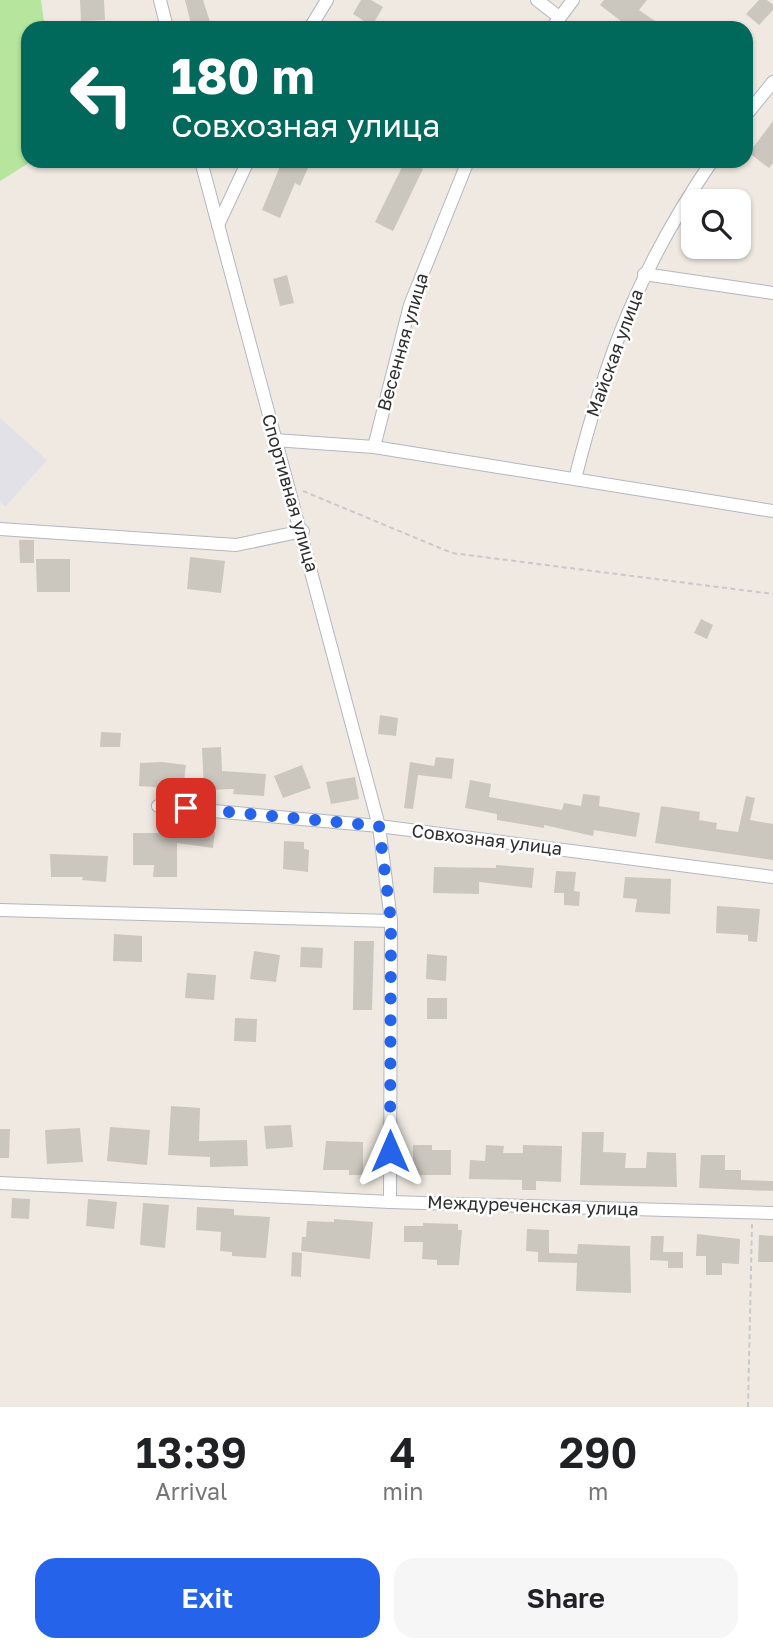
<!DOCTYPE html>
<html lang="en">
<head>
<meta charset="utf-8">
<style>
	:root { --surface:#fff; --page:#f6f6f6; --text:#202124; --muted:#757577; --accent:#2563eb }
	body { margin:0; font-family:"Golos Text",sans-serif; background:var(--page); color:var(--text); height:100vh; display:flex; flex-direction:column; font-size:26px; white-space:nowrap }
	* { box-sizing:border-box; margin:0 }
	p { font-size:23px; color:var(--muted) }
	.icon { flex:none; width:38px; height:38px; fill:none; stroke:currentColor; stroke-width:2; stroke-linecap:round; stroke-linejoin:round }
	.map { position:relative; height:1407px; overflow:hidden }
	.sheet { display:flex; flex-direction:column; background:var(--surface); flex:1 }
	.sheet>* { flex:none }
	.banner { position:absolute; left:21px; top:21px; width:732px; height:147px; border-radius:21px; box-shadow:0 2px 5px #0004; background:#00695c; color:#fff; overflow:hidden }
	.fabs { position:absolute; left:681px; top:189px; display:grid; gap:14px }
	.fabs a { display:grid; place-items:center; width:70px; height:70px; border-radius:14px; background:var(--surface); box-shadow:0 2px 5px #0004; font-size:35px }
	.pin { position:absolute; display:grid; place-items:center; width:60px; height:60px; color:#fff; margin:-30px; border-radius:14px; box-shadow:0 4px 10px #0006 }
	.me { position:absolute; width:77px; margin:-38px; rotate:0deg; stroke-linejoin:round; filter:drop-shadow(0 0 5px #0008) }
	.turn { display:flex; align-items:center; gap:24px; height:147px; padding:0 35px; font-size:32px }
	.turn .icon { width:91px; height:91px; stroke-width:2.5 }
	.turn b { display:block; font-size:49px; line-height:60px }
	.eta { display:flex; justify-content:space-evenly; align-items:center; height:119px; text-align:center }
	.eta b { font-size:42px; font-weight:600; line-height:49px }
	.cta { display:flex; gap:14px; margin-top:auto; padding:14px 35px }
	.cta a { flex:1; height:80px; border-radius:21px; background:var(--accent); color:#fff; font-size:28px; font-weight:600; line-height:80px; text-align:center }
	.cta a+a { background:var(--page); color:var(--text) }
	.map>svg:first-child { display:block }
	.industrial { fill:#e3e1e8 }
	.green { fill:#b6e59e }
	.building { fill:#cbc7bf }
	.lines { fill:none; stroke-linecap:round; stroke-linejoin:round }
	.minor-casing { stroke:#b4b7c1; stroke-width:14 }
	.path { stroke:#c9c9c9; stroke-width:2; stroke-dasharray:5 3.5; stroke-linecap:butt }
	.minor { stroke:#fff; stroke-width:12 }
	.route { stroke:#2563eb; stroke-width:12; stroke-dasharray:0 21.6 }
	.labels { text-anchor:middle; stroke-width:5; stroke-linejoin:round; paint-order:stroke }
	.street-label { font-size:18px; fill:#2e2e2e; stroke:#fff }
</style>
</head>
<body>
<div class="map">
<svg width="773" height="1407" viewBox="0 0 773 1407">
	<rect width="100%" height="100%" fill="#efe9e1"/>
	<polygon class="industrial" points="0,418 47,460 5,507 0,502"/>
	<polygon class="green" points="0,0 41,0 45,28 28,28 28,161 32,161 0,181"/>
	<g class="building">
		<polygon points="80,0 104,0 105,20 81,21"/>
		<polygon points="185,0 203,0 212,28 192,28"/>
		<polygon points="361,0 371,0 383,7 372,26 353,14"/>
		<polygon points="604,0 647,0 639,10 655,21 650,28 630,28 600,5"/>
		<polygon points="759,0 767,0 773,5 773,10 759,25 746,14"/>
		<polygon points="773,121 773,163 769,168 749,153"/>
		<polygon points="289,161 311,161 300,186 295,183 280,218 262,210 281,164 287,166"/>
		<polygon points="405,161 423,169 393,231 375,222"/>
		<polygon points="287,275 294,303 280,306 273,279"/>
		<polygon points="19,540 34,540 34,563 20,563"/>
		<polygon points="190,557 225,561 221,593 187,589"/>
		<polygon points="36,559 70,559 70,592 37,592"/>
		<polygon points="701,619 713,625 707,639 694,633"/>
		<polygon points="380,715 398,718 396,736 378,734"/>
		<polygon points="101,732 121,733 120,747 100,747"/>
		<polygon points="221,747 222,771 266,774 264,796 233,794 234,789 204,790 202,748"/>
		<polygon points="436,757 454,759 452,779 418,775 413,809 404,808 410,762 434,766"/>
		<polygon points="162,762 186,765 183,789 139,786 140,763"/>
		<polygon points="302,765 311,788 283,798 274,776"/>
		<polygon points="355,777 359,799 331,804 326,782"/>
		<polygon points="470,780 491,784 489,797 562,810 564,803 581,806 583,794 600,796 599,806 640,813 636,837 594,830 593,836 544,825 544,828 497,820 497,814 465,808"/>
		<polygon points="746,796 755,798 750,820 773,824 773,860 655,843 661,806 700,812 699,820 717,823 716,829 738,832"/>
		<polygon points="194,829 215,832 213,848 177,843 177,877 153,877 154,865 133,865 133,833 193,833"/>
		<polygon points="284,841 304,842 304,849 309,850 308,872 283,869"/>
		<polygon points="50,854 108,856 106,882 82,880 83,877 51,877"/>
		<polygon points="496,865 534,868 532,888 479,882 479,894 433,893 434,867 496,868"/>
		<polygon points="556,871 576,872 574,891 580,892 579,906 564,905 564,893 554,893"/>
		<polygon points="625,877 671,879 670,914 635,912 637,899 623,898"/>
		<polygon points="717,906 760,909 757,942 748,941 748,935 716,933"/>
		<polygon points="114,934 142,936 142,962 113,961"/>
		<polygon points="354,941 374,941 372,1010 353,1010"/>
		<polygon points="301,947 323,948 322,968 300,967"/>
		<polygon points="254,951 280,955 276,982 250,979"/>
		<polygon points="427,954 447,956 446,981 426,979"/>
		<polygon points="187,973 216,975 214,1000 185,998"/>
		<rect x="427" y="998" width="20" height="21"/>
		<polygon points="235,1018 257,1019 256,1042 234,1041"/>
		<polygon points="171,1106 200,1108 199,1141 247,1140 248,1166 210,1167 210,1157 168,1155"/>
		<polygon points="291,1125 293,1147 266,1149 264,1126"/>
		<polygon points="110,1127 150,1130 147,1165 107,1161"/>
		<polygon points="80,1128 83,1162 47,1164 45,1130"/>
		<polygon points="0,1129 10,1129 9,1158 0,1158"/>
		<polygon points="582,1132 604,1132 603,1152 626,1153 625,1168 646,1168 647,1152 676,1153 677,1187 580,1185"/>
		<polygon points="326,1141 363,1142 363,1175 349,1175 349,1170 323,1170"/>
		<polygon points="413,1145 432,1145 432,1150 451,1150 451,1175 413,1175"/>
		<polygon points="486,1145 504,1146 503,1153 523,1153 523,1145 562,1146 561,1182 536,1181 536,1190 522,1190 522,1180 469,1179 470,1160 485,1161"/>
		<polygon points="701,1155 725,1155 725,1170 741,1170 741,1180 773,1181 773,1191 699,1188"/>
		<polygon points="12,1198 30,1199 29,1219 11,1218"/>
		<polygon points="88,1199 117,1202 114,1229 86,1226"/>
		<polygon points="143,1203 169,1205 165,1248 140,1245"/>
		<polygon points="197,1207 234,1209 234,1215 270,1217 266,1258 232,1256 232,1252 220,1251 221,1232 196,1230"/>
		<polygon points="334,1219 373,1222 370,1259 301,1251 302,1237 306,1237 307,1221 334,1222"/>
		<polygon points="423,1223 458,1224 458,1230 462,1230 459,1265 437,1265 437,1260 422,1259 423,1242 404,1242 404,1226 423,1226"/>
		<polygon points="527,1229 549,1230 549,1253 577,1254 578,1244 630,1246 631,1293 576,1291 577,1263 538,1262 538,1252 526,1251"/>
		<polygon points="697,1234 740,1239 739,1264 722,1263 722,1275 706,1275 706,1256 696,1256"/>
		<polygon points="759,1235 773,1236 773,1262 758,1262"/>
		<polygon points="651,1236 664,1236 663,1252 683,1252 683,1268 668,1268 668,1261 650,1260"/>
		<polygon points="292,1252 302,1253 301,1277 291,1276"/>
	</g>
	<g class="lines">
		<defs>
			<g id="minor">
				<polyline points="160,0 167,28"/>
				<polyline points="537,0 559,17"/>
				<polyline points="310,28 327,0"/>
				<polyline points="552,28 573,0"/>
				<polyline points="746,115 773,82"/>
				<polyline points="201,161 379,826 391,921 390,1202"/>
				<polyline points="218,225 248,161"/>
				<polyline points="644,274 773,293"/>
				<polyline points="274,440 374,447 773,511"/>
				<polyline points="374,447 410,305 468,161"/>
				<path d="M 575,479 C 606,355 640,267 712,161"/>
				<polyline points="0,529 236,545 303,531"/>
				<polyline points="158,806 379,826 773,877"/>
				<polyline points="0,910 391,921"/>
				<polyline points="0,1183 390,1202 773,1213"/>
			</g>
		</defs>
		<use href="#minor" class="minor-casing"/>
		<g class="path">
			<polyline points="303,491 452,553 773,594"/>
			<polyline points="748,1407 752,1224"/>
		</g>
		<use href="#minor" class="minor"/>
	</g>
	<g class="lines">
		<polyline class="route" points="186,808 379,826 391,921 390,1151"/>
	</g>
	<g class="labels">
		<g class="street-label">
			<text transform="translate(403 342) rotate(-74)" y="6">Весенняя улица</text>
			<text transform="translate(615 353) rotate(-70)" y="6">Майская улица</text>
			<text transform="translate(290 493) rotate(74)" y="6">Спортивная улица</text>
			<text transform="translate(487 840) rotate(7)" y="6">Совхозная улица</text>
			<text transform="translate(533 1206) rotate(2)" y="6">Междуреченская улица</text>
		</g>
	</g>
</svg>
<div class="fabs">
<a><svg class="icon" aria-label="search" viewBox="0 0 24 24"><circle cx="10" cy="10" r="6"/><path d="M15 15l6 6"/></svg></a>
</div>
<div class="pin" style="left:186px;top:808px;background:#d93025"><svg class="icon" aria-label="arrive" viewBox="0 0 24 24"><path d="M6 21V4h12l-3 4 3 4H6"/></svg></div>
<svg class="me" style="left:390px;top:1151px" viewBox="-20 -20 40 40"><path d="M0-17L14 15 0 8-14 15z" fill="#2563eb" stroke="#fff" stroke-width="4"/></svg>
<div class="banner">
<div class="turn"><svg class="icon" aria-label="left" viewBox="0 0 24 24"><path d="M17 20v-9H6M10 6l-5 5 5 5"/></svg><div><b>180 m</b>Совхозная улица</div></div>
</div>
</div>
<section class="sheet">
<div class="eta">
<div><b>13:39</b><p>Arrival</p></div>
<div><b>4</b><p>min</p></div>
<div><b>290</b><p>m</p></div>
</div>
<div class="cta"><a>Exit</a><a>Share</a></div>
</section>
</body>
</html>
